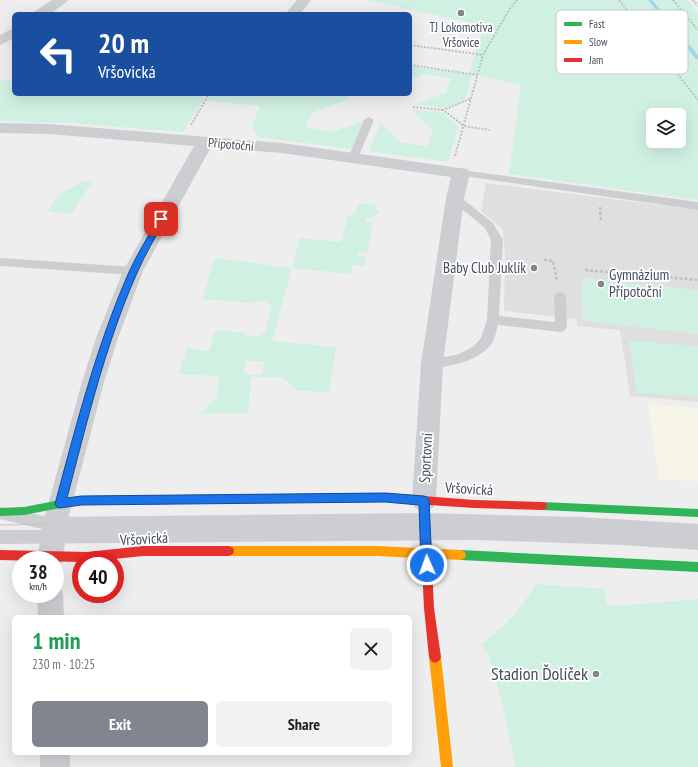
<!DOCTYPE html>
<html lang="en">
<head>
<meta charset="utf-8">
<style>
	:root { --surface:#fff; --page:#f2f2f2; --text:#202124; --muted:#757577; --accent:#80858f }
	body { margin:0; font-family:"PT Sans Narrow",sans-serif; background:var(--page); color:var(--text); height:100vh; display:flex; flex-direction:column; font-size:15px; white-space:nowrap }
	* { box-sizing:border-box; margin:0 }
	p { font-size:13px; color:var(--muted) }
	.icon { flex:none; width:22px; height:22px; fill:none; stroke:currentColor; stroke-width:2; stroke-linecap:round; stroke-linejoin:round }
	.map { position:relative; flex:1; overflow:hidden }
	.side { position:absolute; left:12px; top:615px; width:400px; height:140px; display:flex; flex-direction:column; background:var(--surface); border-radius:6px; box-shadow:0 4px 16px #0002 }
	.side>* { flex:none }
	.hud { position:absolute; left:12px; top:12px; width:400px; height:84px; border-radius:6px; box-shadow:0 4px 16px #0002; background:#1a4fa0; color:#fff; overflow:hidden }
	.tools { position:absolute; left:646px; top:108px; display:grid; gap:8px }
	.tools a { display:grid; place-items:center; width:40px; height:40px; border-radius:6px; background:var(--surface); box-shadow:0 4px 16px #0002; font-size:20px }
	.speed { position:absolute; left:12px; top:551px; display:flex; gap:8px; font-size:20px; font-weight:700; text-align:center }
	.speed>* { display:grid; place-content:center; width:52px; height:52px; border-radius:50%; background:var(--surface); box-shadow:0 4px 16px #0002; line-height:1 }
	.speed small { font-size:10px; font-weight:400 }
	.speed .limit { border:6px solid #d22; background:#fff; color:#111 }
	.pin { position:absolute; display:grid; place-items:center; width:34px; height:34px; color:#fff; margin:-17px; border-radius:8px; box-shadow:0 2px 6px #0006 }
	.me { position:absolute; width:44px; margin:-22px; rotate:358deg; stroke-linejoin:round; filter:drop-shadow(0 0 3px #0008) }
	.turn { display:flex; align-items:center; gap:14px; height:84px; padding:0 20px; font-size:18px }
	.turn .icon { width:52px; height:52px; stroke-width:2.5 }
	.turn b { display:block; font-size:28px; line-height:34px }
	.round { display:grid; place-items:center; flex:none; width:42px; height:42px; border-radius:6px; background:var(--page) }
	.head { display:flex; align-items:center; justify-content:space-between; height:68px; padding:0 20px }
	h1 { font-size:24px; font-weight:800; line-height:30px; color:#1e9e55 }
	.primary-button { display:flex; gap:8px; margin-top:auto; padding:8px 20px }
	.primary-button a { flex:1; height:46px; border-radius:6px; background:var(--accent); color:#fff; font-size:16px; font-weight:800; line-height:46px; text-align:center }
	.primary-button a+a { background:var(--page); color:var(--text) }
	.map>svg:first-child { display:block }
	.commercial { fill:#f7f5e8 }
	.education { fill:#e0dfe0 }
	.green { fill:#d0f0e2; fill-rule:evenodd }
	.lines { fill:none; stroke-linecap:round; stroke-linejoin:round }
	.stream { fill:#a1d3f1; fill-rule:evenodd }
	.path-far1 { stroke:#b7c4c3; stroke-width:2; stroke-dasharray:2 1.5; stroke-linecap:butt }
	.path { stroke:#b7c4c3; stroke-width:2.5; stroke-dasharray:3 2; stroke-linecap:butt }
	.lane { fill:#ccced2; fill-rule:evenodd }
	.street { fill:#ccced2; fill-rule:evenodd }
	.fast { fill:#30b455; fill-rule:evenodd }
	.slow { fill:#ff9f0a; fill-rule:evenodd }
	.jam { fill:#e5322d; fill-rule:evenodd }
	.tram { stroke:#c5c6c9; stroke-width:1 }
	.route { fill:#1a73e8; stroke:#114b97 }
	.poi-dot { fill:#80858f; stroke:#fff; stroke-width:1.5 }
	.labels { text-anchor:middle; stroke-width:3.5; stroke-linejoin:round; paint-order:stroke }
	.far-poi-label { font-size:13px; fill:#444c5c; stroke:#fff }
	.far-street-label { font-size:13px; fill:#444c5c; stroke:#fff }
	.poi-label { font-size:15px; fill:#444c5c; stroke:#fff; text-anchor:end }
	.street-label { font-size:15px; fill:#444c5c; stroke:#fff }
	.near-poi-label { font-size:18px; fill:#444c5c; stroke:#fff; text-anchor:end }
	.key { fill:#fff; stroke:#c7c9ce; stroke-width:1 }
	.key-label { font-size:11px; fill:#444c5c }
</style>
</head>
<body>
<div class="map">
<svg width="698" height="767" viewBox="0 0 698 767">
	<rect width="100%" height="100%" fill="#efeeee"/>
	<polygon class="commercial" points="648,404 698,408 698,481 659,479"/>
	<polygon class="education" points="486,183 698,210 698,402 630,396 620,330 577,326 577,319 504,311 505,257 503,230 481,211"/>
	<g class="green">
		<path d="M 366,0 L 687,0 L 698,13 L 698,200 L 509,174 L 521,85 L 469,73 L 482,32 L 486,26 ZM 653,115 L 679,115 L 679,141 L 653,141 Z"/>
		<polygon points="410,66 472,75 465,100 443,108 414,104 446,93 451,78 425,74 410,79"/>
		<polygon points="0,80 14,82 14,94 207,94 183,132 68,123 0,121"/>
		<polygon points="211,94 350,94 347,100 313,112 305,127 332,132 363,121 352,149 258,137 252,126 260,106 208,101"/>
		<polygon points="411,110 442,112 458,127 448,162 369,151 380,123 400,142 428,147 433,130"/>
		<polygon points="85,181 92,182 71,214 48,211 60,194"/>
		<path d="M 358,203 L 376,205 L 375,210 L 379,211 L 378,215 L 375,214 L 374,218 L 366,218 L 366,221 L 373,222 L 367,253 L 358,252 L 358,256 L 366,257 L 364,266 L 352,265 L 351,274 L 292,268 L 272,341 L 336,347 L 329,393 L 296,390 L 283,377 L 251,377 L 248,413 L 200,414 L 217,397 L 219,376 L 179,374 L 187,348 L 209,351 L 215,330 L 246,333 L 245,336 L 260,337 L 261,334 L 265,334 L 272,305 L 268,304 L 268,302 L 255,301 L 254,303 L 202,299 L 215,258 L 292,268 L 300,238 L 341,242 L 348,217 L 355,212 ZM 246,361 L 264,362 L 262,375 L 244,374 Z"/>
		<polygon points="582,278 698,290 698,334 583,321"/>
		<polygon points="629,341 698,346 698,397 637,393"/>
		<path d="M 536,584 L 605,589 L 607,605 L 628,605 L 698,599 L 698,767 L 516,767 L 500,694 L 488,654 L 480,645 C 507,624 518,613 536,584 Z"/>
	</g>
	<g class="lines">
		<polygon class="stream" points="648,0 652,0 698,55 698,59 696,59"/>
		<g class="path-far1">
			<polyline points="619,0 698,100"/>
			<polyline points="673,0 698,30"/>
			<polyline points="693,0 698,6"/>
			<polyline points="410,45 483,55"/>
			<polyline points="410,65 477,75"/>
			<polyline points="470,99 443,110 464,126 490,130"/>
			<polyline points="413,107 443,110"/>
			<polyline points="191,125 209,94"/>
			<polyline points="455,156 483,55 509,10 517,0"/>
		</g>
		<g class="path">
			<polyline points="600,207 601,222"/>
			<polyline points="544,260 553,261 557,281"/>
			<polyline points="585,270 698,280"/>
		</g>
		<g class="lane">
			<polygon points="369,117 374,120 358,158 357,160 349,160 348,158 364,120"/>
			<polygon points="461,170 698,202 698,210 457,175 456,173 457,171"/>
			<path d="M 455,195 L 459,196 L 493,223 L 503,240 L 499,316 L 555,322 L 554,296 L 556,293 L 560,292 L 564,293 L 566,296 L 567,327 L 565,330 L 561,332 L 498,325 C 496,331 495,338 492,343 C 478,362 453,365 432,369 L 427,367 L 426,364 L 427,361 L 459,354 L 474,346 L 481,338 L 487,320 L 491,240 L 485,228 L 451,200 L 450,198 Z"/>
			<polygon points="0,258 133,267 137,268 139,271 137,274 133,275 0,266"/>
			<polygon points="0,507 49,517 425,513 580,517 698,524 698,550 623,545 476,540 0,544 0,530 46,530 0,519"/>
		</g>
		<g class="street">
			<polygon points="52,0 69,0 50,14 33,14 35,11"/>
			<polygon points="297,0 311,0 300,14 285,14"/>
			<polygon points="14,28 14,38 0,45 0,35"/>
			<polygon points="0,123 49,124 282,143 467,169 470,173 464,198 443,364 436,500 433,508 424,511 415,508 412,500 421,364 446,198 451,177 282,153 211,147 143,271 118,338 104,382 67,523 63,560 59,568 55,570 55,560 37,560 43,523 82,382 96,338 123,271 194,146 49,134 0,133"/>
			<polygon points="55,583 59,585 63,594 64,617 38,617 37,594 55,594"/>
			<rect x="40" y="753" width="30" height="14"/>
		</g>
		<g class="fast">
			<polygon points="218,495 222,496 223,499 222,502 218,503 81,504 24,515 0,516 0,508 24,507 81,496"/>
			<polygon points="542,502 698,509 698,517 542,510 538,509 537,506 538,503"/>
			<polygon points="461,550 698,562 698,572 461,560 457,558 456,555 457,552"/>
		</g>
		<g class="slow">
			<polygon points="229,546 377,546 461,550 465,552 466,555 465,558 461,560 377,556 229,556 225,554 224,551 225,548"/>
			<polygon points="435,651 439,653 441,657 453,767 441,767 429,657 431,653"/>
		</g>
		<g class="jam">
			<polygon points="385,493 474,500 542,502 546,503 547,506 546,509 542,510 474,508 429,505 434,608 441,657 439,661 435,663 431,661 429,657 424,608 419,504 385,501 218,503 214,502 213,499 214,496 218,495"/>
			<polygon points="143,546 229,546 233,548 234,551 233,554 229,556 143,556 104,560 81,560 81,562 0,560 0,550 87,552"/>
		</g>
		<polyline class="tram" points="0,525 49,524"/>
	</g>
	<path class="route" d="M 161,216 L 165,219 C 156,237 145,254 137,273 C 105,345 87,422 67,498 L 81,496 L 385,493 L 424,496 L 427,497 L 429,500 L 432,565 L 430,568 L 427,570 L 423,568 L 421,565 L 419,505 L 385,502 L 81,505 L 60,508 L 57,507 L 55,504 C 76,426 96,347 129,272 C 137,254 148,237 158,219 Z"/>
	<g class="poi-dot">
		<circle cx="461" cy="13" r="4"/>
		<circle cx="534" cy="268" r="4"/>
		<circle cx="601" cy="284" r="4"/>
		<circle cx="596" cy="674" r="4"/>
	</g>
	<g class="labels">
		<g class="far-poi-label">
			<text x="461" y="32">TJ Lokomotiva<tspan x="461" dy="15">Vršovice</tspan></text>
		</g>
		<g class="far-street-label">
			<text transform="translate(231 144) rotate(5)" y="5">Přípotoční</text>
		</g>
		<g class="poi-label">
			<text x="526" y="273">Baby Club Juklík</text>
			<text x="609" y="280" text-anchor="start">Gymnázium<tspan x="609" dy="17">Přípotoční</tspan></text>
		</g>
		<g class="street-label">
			<text transform="translate(426 458) rotate(-87)" y="5">Sportovní</text>
			<text transform="translate(469 489) rotate(3)" y="5">Vršovická</text>
			<text transform="translate(144 539) rotate(-3)" y="5">Vršovická</text>
		</g>
		<g class="near-poi-label">
			<text x="588" y="680">Stadion Ďolíček</text>
		</g>
	</g>
	<rect x="556" y="10" width="132" height="64" rx="6" class="key"/>
	<rect x="564" y="22" width="18" height="4" fill="#30b455"/>
	<rect x="564" y="40" width="18" height="4" fill="#ff9f0a"/>
	<rect x="564" y="58" width="18" height="4" fill="#e5322d"/>
	<g class="key-label">
		<text x="589" y="28">Fast</text>
		<text x="589" y="46">Slow</text>
		<text x="589" y="64">Jam</text>
	</g>
</svg>
<div class="tools">
<a><svg class="icon" aria-label="layers" viewBox="0 0 24 24"><path d="M12 4l9 5-9 5-9-5zM3 14l9 5 9-5"/></svg></a>
</div>
<div class="speed"><div>38<small>km/h</small></div><div class="limit">40</div></div>
<div class="pin" style="left:161px;top:219px;background:#d93025"><svg class="icon" aria-label="arrive" viewBox="0 0 24 24"><path d="M6 21V4h12l-3 4 3 4H6"/></svg></div>
<svg class="me" style="left:427px;top:565px" viewBox="-20 -20 40 40"><circle r="17" fill="#1a73e8" stroke="#fff" stroke-width="3"/><path d="M0-11L8 9 0 5-8 9z" fill="#fff"/></svg>
<div class="hud">
<div class="turn"><svg class="icon" aria-label="left" viewBox="0 0 24 24"><path d="M17 20v-9H6M10 6l-5 5 5 5"/></svg><div><b>20 m</b>Vršovická</div></div>
</div>
<section class="side">
<div class="head"><div><h1>1 min</h1><p>230 m · 10:25</p></div><a class="round"><svg class="icon" aria-label="close" viewBox="0 0 24 24"><path d="M6 6l12 12M18 6L6 18"/></svg></a></div>
<div class="primary-button"><a>Exit</a><a>Share</a></div>
</section>
</div>
</body>
</html>
